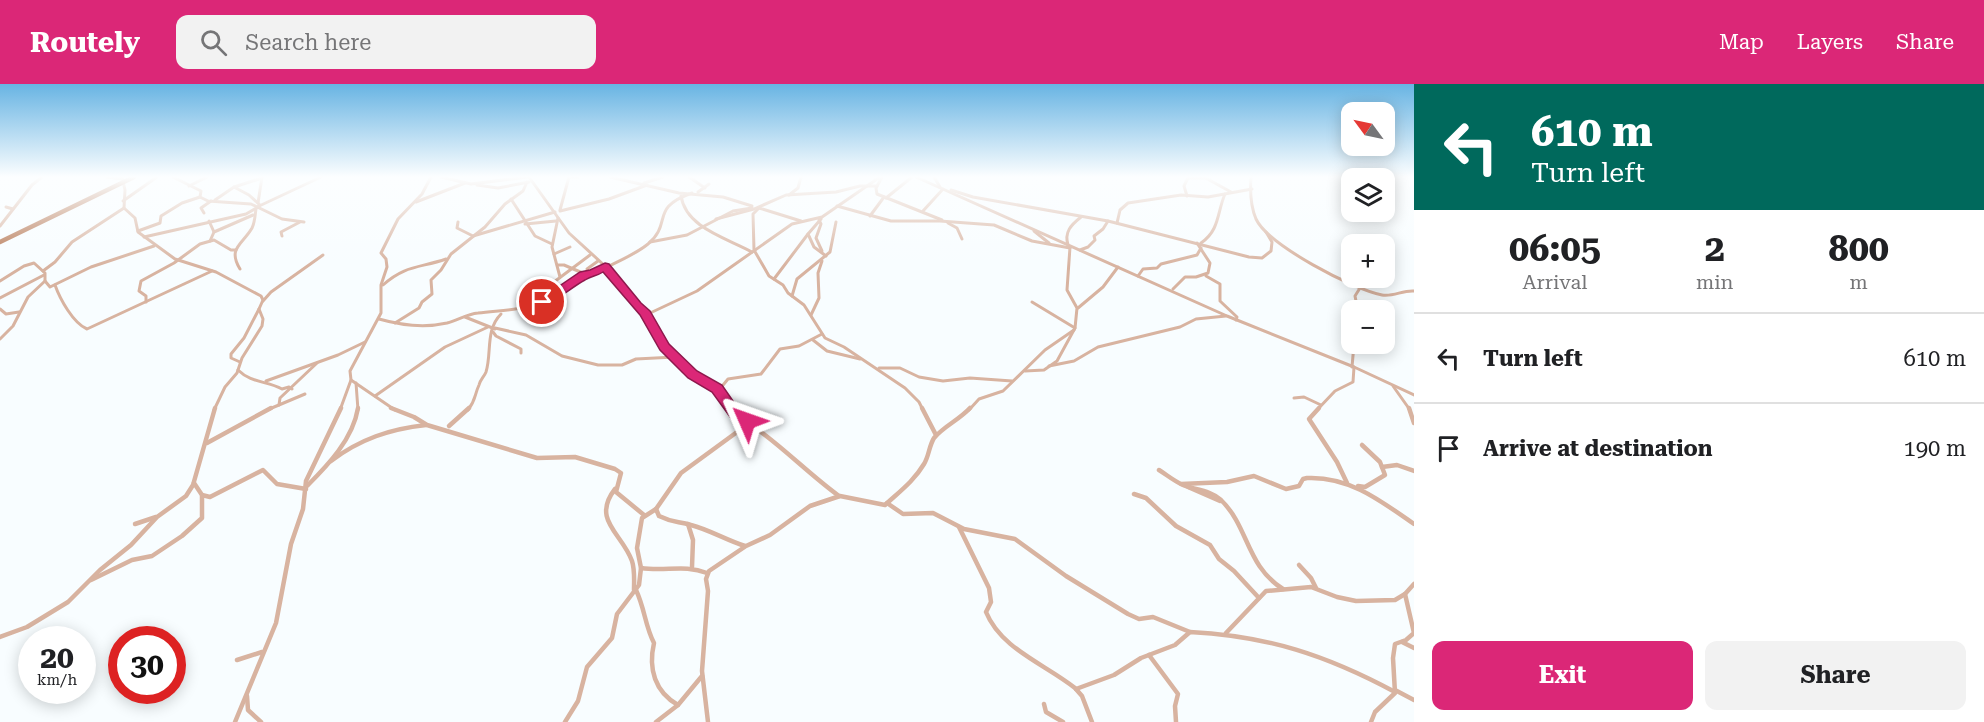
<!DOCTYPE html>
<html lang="en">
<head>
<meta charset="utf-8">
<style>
	:root { --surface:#fff; --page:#f2f2f2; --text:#202124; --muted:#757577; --line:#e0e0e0; --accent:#db2777 }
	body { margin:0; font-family:"Roboto Serif",serif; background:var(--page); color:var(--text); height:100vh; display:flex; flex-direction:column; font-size:22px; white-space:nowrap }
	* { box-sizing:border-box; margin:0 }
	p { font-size:20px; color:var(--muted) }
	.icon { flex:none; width:33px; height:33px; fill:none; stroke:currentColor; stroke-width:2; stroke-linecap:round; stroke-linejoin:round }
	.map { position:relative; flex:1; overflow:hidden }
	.sheet { display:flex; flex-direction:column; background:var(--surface); width:570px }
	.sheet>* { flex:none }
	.top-card { background:#00695c; color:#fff; overflow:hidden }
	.needle { width:39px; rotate:303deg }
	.buttons { position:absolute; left:1341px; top:18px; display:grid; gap:12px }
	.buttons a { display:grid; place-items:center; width:54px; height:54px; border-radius:12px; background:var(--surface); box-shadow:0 3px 15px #0003; font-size:30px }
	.speed { position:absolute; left:18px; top:542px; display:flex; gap:12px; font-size:30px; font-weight:700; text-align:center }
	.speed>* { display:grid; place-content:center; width:78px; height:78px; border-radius:50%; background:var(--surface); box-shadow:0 3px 15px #0003; line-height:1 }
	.speed small { font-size:15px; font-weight:400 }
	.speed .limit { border:9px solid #d22; background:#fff; color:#111 }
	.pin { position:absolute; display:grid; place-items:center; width:51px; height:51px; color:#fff; margin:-26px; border:3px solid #fff; border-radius:50%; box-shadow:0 2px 6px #0007 }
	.me { position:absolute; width:66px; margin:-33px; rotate:313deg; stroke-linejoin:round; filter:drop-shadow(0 0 4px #0008) }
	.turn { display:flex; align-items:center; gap:21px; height:126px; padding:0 18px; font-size:27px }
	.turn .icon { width:78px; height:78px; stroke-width:2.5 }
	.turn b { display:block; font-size:42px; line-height:51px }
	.eta { display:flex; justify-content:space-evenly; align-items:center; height:102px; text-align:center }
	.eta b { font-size:36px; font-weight:700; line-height:42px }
	.action { display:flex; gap:12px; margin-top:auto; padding:12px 18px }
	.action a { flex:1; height:69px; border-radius:12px; background:var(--accent); color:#fff; font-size:24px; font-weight:700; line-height:69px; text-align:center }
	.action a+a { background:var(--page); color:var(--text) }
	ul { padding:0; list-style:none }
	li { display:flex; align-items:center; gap:18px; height:90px; padding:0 18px; border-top:2px solid var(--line) }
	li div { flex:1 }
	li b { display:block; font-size:22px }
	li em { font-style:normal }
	header { display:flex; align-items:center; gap:36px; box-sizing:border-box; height:84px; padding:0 30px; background:var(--accent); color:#fff }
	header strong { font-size:28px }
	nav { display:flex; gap:33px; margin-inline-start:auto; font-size:21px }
	.search { width:420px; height:54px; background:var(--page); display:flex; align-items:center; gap:15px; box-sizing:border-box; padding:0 21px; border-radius:12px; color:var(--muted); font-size:22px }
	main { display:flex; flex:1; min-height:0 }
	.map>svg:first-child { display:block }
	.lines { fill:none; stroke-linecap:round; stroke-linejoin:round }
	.minor-far1 { stroke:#d8b3a0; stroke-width:3 }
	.minor { stroke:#d8b3a0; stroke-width:4.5 }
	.major { stroke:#b57551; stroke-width:4.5 }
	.route { fill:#db2777; stroke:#8e194d; stroke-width:1.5 }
</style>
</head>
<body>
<header>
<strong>Routely</strong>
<div class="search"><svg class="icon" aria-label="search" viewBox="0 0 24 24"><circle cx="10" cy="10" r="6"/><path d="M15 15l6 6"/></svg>Search here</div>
<nav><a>Map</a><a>Layers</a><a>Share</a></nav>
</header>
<main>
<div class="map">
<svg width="1414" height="638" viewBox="0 0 1414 638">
	<rect width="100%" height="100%" fill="#f8fdff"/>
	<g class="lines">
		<g class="minor-far1">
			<polyline points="107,93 122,95"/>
			<polyline points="122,93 125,106 124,124 135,134 138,148 175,175 216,188 261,212 263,216 259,225 263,235 262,242 242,274 237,289 225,303 214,326"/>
			<polyline points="173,93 201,107 200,113 208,117 251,120 282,135 304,138"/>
			<polyline points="441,93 471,100 527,93"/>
			<polyline points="529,93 569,149 605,182 636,222 648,230 697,207 792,140 822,133 880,93"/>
			<polyline points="569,93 578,93"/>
			<polyline points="610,93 679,109 723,113 752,122"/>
			<polyline points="689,93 705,104"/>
			<polyline points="882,93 876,104 877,110 942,136"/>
			<polyline points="916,93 1227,232 1354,283 1414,311"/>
			<polyline points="934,93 940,103"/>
			<polyline points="1204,93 1231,108"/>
			<path d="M 1251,93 C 1250,106 1251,123 1256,135 C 1268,161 1354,206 1382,211 C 1393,213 1403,206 1414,207"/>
			<polyline points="644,99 663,93"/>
			<polyline points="477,101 498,104 529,98"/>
			<polyline points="189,102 207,93"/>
			<polyline points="951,106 973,113 1108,137 1249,173 1262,174 1271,167 1272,158 1266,148"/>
			<polyline points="698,108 709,100"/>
			<polyline points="789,111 798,104 801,93"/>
			<path d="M 681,112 C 686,144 727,154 752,168"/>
			<polyline points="1187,112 1184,102 1188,94 1206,94"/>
			<polyline points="886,114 912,93"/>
			<polyline points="511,115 535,152 552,160"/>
			<polyline points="215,116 234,103"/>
			<polyline points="123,117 157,93"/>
			<polyline points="416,118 465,99"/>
			<polyline points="258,119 262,93"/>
			<polyline points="260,121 249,111 234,103 262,94"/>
			<polyline points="837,122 891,137 940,137 994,141 1032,157 1070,164"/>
			<polyline points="6,123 13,125"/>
			<polyline points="257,123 321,93"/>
			<polyline points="759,124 753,130 754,166 769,192 783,201 788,209 804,221 825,254 844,263 905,304 919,318 923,326"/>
			<polyline points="759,124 801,137"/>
			<polyline points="560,126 569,93"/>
			<polyline points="560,127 609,115 647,101"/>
			<polyline points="923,127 943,105"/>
			<polyline points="204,129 201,124 211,117"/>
			<polyline points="870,132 884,113"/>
			<polyline points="558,134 552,163 560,193"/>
			<polyline points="716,135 754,125 786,111 836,108 860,102 877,102"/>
			<polyline points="821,135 808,150 814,163 826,172"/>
			<polyline points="819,136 821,140 816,154 822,167"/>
			<polyline points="209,137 214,148"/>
			<polyline points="458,138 457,144 473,152 555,128"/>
			<polyline points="948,139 957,144 962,155"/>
			<polyline points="1117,139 1120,126 1128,119 1181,111 1208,113 1252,105"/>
			<polyline points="525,140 556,137"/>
			<polyline points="0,142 32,101 42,93"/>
			<polyline points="138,147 160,139 161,132 182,119 200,113"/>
			<polyline points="1034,147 1049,159"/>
			<polyline points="282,152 281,148 300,138"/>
			<polyline points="144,153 246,130 258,123"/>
			<polyline points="210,157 214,148 253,131"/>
			<polyline points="650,158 687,151 733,127 752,124"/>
			<path d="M 1201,159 C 1220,146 1217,128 1225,110"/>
			<path d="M 1068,161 C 1064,148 1071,141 1081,133"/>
			<polyline points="1080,166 1088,163 1095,156 1094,152 1103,145 1108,137"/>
			<polyline points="554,170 570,163"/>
			<polyline points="558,181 564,181 585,190"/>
			<path d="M 240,185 C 227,164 243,160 252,144 C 255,138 255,131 256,125"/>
			<polyline points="43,187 55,178 72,158 124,124"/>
			<polyline points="590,189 587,185 598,177"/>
			<polyline points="1138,192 1143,185 1157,184 1161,180 1197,171 1201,164"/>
			<polyline points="1206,192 1220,200 1220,217 1237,233 1236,236"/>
			<polyline points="774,195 808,150"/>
			<polyline points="0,197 24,182 34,179 45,189 45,197 50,203 91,183 154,162"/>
			<path d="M 55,201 C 60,215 73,239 87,245 L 212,187"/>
			<path d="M 383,201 C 405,181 420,184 446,175"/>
			<polyline points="1173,205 1185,193 1196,193 1208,189 1210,179 1197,159"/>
			<polyline points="531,207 543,206 553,199"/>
			<polyline points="792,212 797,195 830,168 836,138"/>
			<polyline points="549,213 554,198 590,171"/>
			<polyline points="0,214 44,191"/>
			<polyline points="263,217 271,208 323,171"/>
			<polyline points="146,218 146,212 139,207 141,197 174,179 200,160 214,156 231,166 236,166"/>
			<polyline points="1032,218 1075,244"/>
			<polyline points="1078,224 1103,203 1118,183"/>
			<polyline points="0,225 6,230 19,228"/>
			<polyline points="1353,226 1357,222 1355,212 1360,204"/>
			<polyline points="1352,229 1349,240 1352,250"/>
			<polyline points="646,230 647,236 665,263 693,290 717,304 733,326"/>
			<polyline points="811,231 819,214 818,189 822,177"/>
			<polyline points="465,233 495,245"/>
			<path d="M 379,235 C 400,241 425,244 447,239 C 458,236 467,230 478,229 C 501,226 519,227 541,218 C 560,211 574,192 593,190 C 611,180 632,173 648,160 C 673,139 649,124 692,109"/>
			<polyline points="395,239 419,224 422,218 432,210 431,196 441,186 451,170 485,143 505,120 523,107 527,98"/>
			<polyline points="495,244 526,251 562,272 598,281 622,281 636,275 675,273"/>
			<polyline points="493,248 496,252 521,265 521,269"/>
			<polyline points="0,255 13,242 28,213 45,197"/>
			<polyline points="813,256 827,267 860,275"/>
			<polyline points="240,278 231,274 231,270 244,254 259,225"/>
			<polyline points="1049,282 1074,277 1098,263 1180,243 1196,235 1226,232"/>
			<polyline points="1352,283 1354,260"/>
			<polyline points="879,284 900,284 919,293 943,297 970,294 1012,297"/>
			<path d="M 238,286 C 251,299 267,297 282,305 L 289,303 L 292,305"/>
			<polyline points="1025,287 1044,286 1057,277 1075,244 1077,224 1067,206 1070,163"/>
			<polyline points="351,296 395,326"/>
			<polyline points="266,297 338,271 365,258"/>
			<polyline points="356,299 358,326"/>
			<polyline points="1393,302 1410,326"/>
			<polyline points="719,306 728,295 761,290 780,265 799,262 822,250"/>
			<polyline points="375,312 445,263 488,243"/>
			<polyline points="1294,314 1304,313 1321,321"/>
			<polyline points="279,321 280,314 317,279"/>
			<polyline points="267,326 305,310"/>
			<polyline points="340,326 351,296 350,287 381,229 381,201 387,183 386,175 381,169 398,135 422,110 431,93"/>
			<path d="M 468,326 C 476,316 474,312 479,301 C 480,296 484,293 486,288 C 492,269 485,246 501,230"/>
			<polyline points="969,326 979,315 1003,307 1045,266 1074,246"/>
			<polyline points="1317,326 1335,307 1353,298 1354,283"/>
		</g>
		<g class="minor">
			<polyline points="391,324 414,333 427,341 537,374 575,373 615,385 621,389 616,408 644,431"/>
			<path d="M 732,324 C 741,337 754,342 765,351 C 791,371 813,393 839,412"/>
			<polyline points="922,324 936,351"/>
			<polyline points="1319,324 1309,335 1337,378 1347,399"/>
			<polyline points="1409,324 1414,339"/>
			<polyline points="746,339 750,327"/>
			<polyline points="449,342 469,324"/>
			<polyline points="207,359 271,324"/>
			<path d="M 331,377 C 360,355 390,345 426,341"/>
			<polyline points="1382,383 1397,381 1414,387"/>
			<path d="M 1159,386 C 1167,391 1174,397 1183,401 C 1195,406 1210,406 1221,416 C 1249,443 1246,482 1283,505"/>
			<polyline points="194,399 202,411 210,413 263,386 277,400 306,405"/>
			<path d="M 1181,400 L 1227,398 L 1254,392 L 1286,405 L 1299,402 L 1303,395 L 1307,394 C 1349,392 1381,417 1414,440"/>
			<path d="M 307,402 C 328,381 353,355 358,324"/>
			<polyline points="1358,402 1365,403 1385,391 1380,378 1362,361"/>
			<polyline points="1188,403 1220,417"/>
			<path d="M 615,405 C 591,436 622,449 632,477 C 635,486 634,497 634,506"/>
			<polyline points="1134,410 1146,414 1176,442 1210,461 1219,475 1234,487 1259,514"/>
			<polyline points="887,419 903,430 933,429 964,445 1015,455 1066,492 1128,530 1139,535 1153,533 1190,548"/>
			<path d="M 656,425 L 659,432 C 673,439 678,437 691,441 C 710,446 726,456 745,462"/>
			<polyline points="135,440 156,433"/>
			<polyline points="688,440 693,456 692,483"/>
			<path d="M 959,443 L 989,504 L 991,518 L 986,528 C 1001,565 1045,580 1075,604 L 1082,612 L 1092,638"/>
			<polyline points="1299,481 1311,494 1316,504"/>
			<path d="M 641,484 C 665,488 684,480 707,489"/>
			<polyline points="91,496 132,476 152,472 182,452 202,434 202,412"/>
			<path d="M 636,506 C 645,525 645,542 654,559 C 648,585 655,608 678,621"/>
			<polyline points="1226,549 1266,507 1311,503 1337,513 1356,517 1395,516 1405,510"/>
			<polyline points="0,553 27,543 68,518 100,486 131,461 157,433 186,412 193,401 215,324"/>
			<polyline points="1402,558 1414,564"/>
			<polyline points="1149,571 1178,610 1175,622 1176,638"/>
			<polyline points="237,576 262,568"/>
			<path d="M 1076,605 L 1114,591 L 1141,574 L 1175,561 L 1190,548 C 1268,552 1326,571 1395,608"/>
			<polyline points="1395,606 1414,616"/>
			<polyline points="247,612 248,626 261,638"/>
			<polyline points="1044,620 1046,628 1063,638"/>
			<polyline points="235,638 276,539 291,460 303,425 306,397 341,324"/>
			<polyline points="565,638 578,617 587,583 612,554 617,530 639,501 641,484 637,464 642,434 656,425 681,389 748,340"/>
			<polyline points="656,638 678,621 702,592"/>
			<path d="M 708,638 L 702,587 L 708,507 L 706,495 L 709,487 L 746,462 L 770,451 L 810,422 L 840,412 L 885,421 C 899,408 914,397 924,380 C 929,372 929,362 934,354 C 944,342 959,336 970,324"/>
			<polyline points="1371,638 1375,628 1395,609 1393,574 1395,560 1406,556 1414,549 1405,510 1414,500"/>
		</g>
		<polyline class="major" points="0,158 134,93"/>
	</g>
	<linearGradient id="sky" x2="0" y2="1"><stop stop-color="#68b4e3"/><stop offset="0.51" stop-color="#fcfeff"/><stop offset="1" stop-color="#fcfeff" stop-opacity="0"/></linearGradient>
	<rect width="1414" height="182" fill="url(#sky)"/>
	<path class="route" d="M 605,179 L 609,180 L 641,219 L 650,227 L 669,260 L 697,287 L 722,301 L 742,330 L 752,333 L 754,337 L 751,343 L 746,345 L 733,337 L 712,308 L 688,294 L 660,266 L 640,231 L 603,188 C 597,192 591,192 585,196 C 570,204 559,216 542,222 L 536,218 L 580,188 L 590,186 Z"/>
</svg>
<div class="buttons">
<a><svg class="needle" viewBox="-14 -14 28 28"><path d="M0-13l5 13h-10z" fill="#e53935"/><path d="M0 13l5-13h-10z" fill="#757577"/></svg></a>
<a><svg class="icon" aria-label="layers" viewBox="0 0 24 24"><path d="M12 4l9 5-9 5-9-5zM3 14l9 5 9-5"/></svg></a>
<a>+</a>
<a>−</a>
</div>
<div class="speed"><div>20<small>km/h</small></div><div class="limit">30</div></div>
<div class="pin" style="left:542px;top:218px;background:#d93025"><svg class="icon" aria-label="arrive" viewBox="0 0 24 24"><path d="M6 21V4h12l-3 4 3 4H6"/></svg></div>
<svg class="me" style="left:747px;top:337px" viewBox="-20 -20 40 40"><path d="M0-17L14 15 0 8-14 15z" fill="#db2777" stroke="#fff" stroke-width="4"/></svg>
</div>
<section class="sheet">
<div class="top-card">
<div class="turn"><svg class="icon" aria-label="left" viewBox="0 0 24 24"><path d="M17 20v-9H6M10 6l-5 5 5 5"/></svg><div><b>610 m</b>Turn left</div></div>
</div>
<div class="eta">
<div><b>06:05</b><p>Arrival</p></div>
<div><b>2</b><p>min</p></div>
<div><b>800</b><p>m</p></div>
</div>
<ul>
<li><svg class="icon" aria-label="left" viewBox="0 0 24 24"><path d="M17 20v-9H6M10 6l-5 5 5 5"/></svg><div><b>Turn left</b></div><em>610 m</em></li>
<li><svg class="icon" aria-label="arrive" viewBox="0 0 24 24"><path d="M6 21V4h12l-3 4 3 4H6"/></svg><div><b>Arrive at destination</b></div><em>190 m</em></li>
</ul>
<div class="action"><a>Exit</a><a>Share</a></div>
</section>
</main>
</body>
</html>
